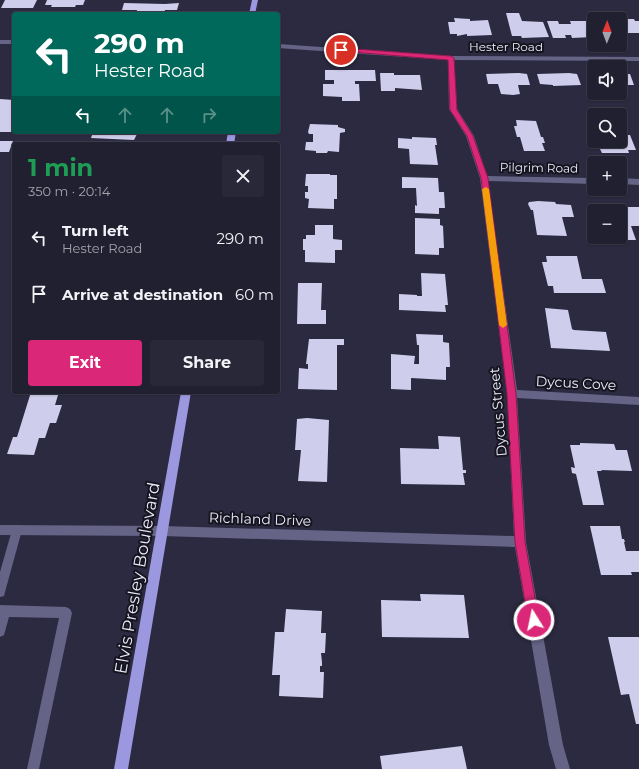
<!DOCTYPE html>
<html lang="en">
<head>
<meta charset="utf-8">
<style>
	:root { --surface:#212031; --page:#292839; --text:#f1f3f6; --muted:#a2a3ab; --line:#3e3e4d; --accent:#db2777 }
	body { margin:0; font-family:Montserrat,sans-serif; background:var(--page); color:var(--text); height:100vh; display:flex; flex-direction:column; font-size:15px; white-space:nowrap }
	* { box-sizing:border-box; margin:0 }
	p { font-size:13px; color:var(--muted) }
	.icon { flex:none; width:22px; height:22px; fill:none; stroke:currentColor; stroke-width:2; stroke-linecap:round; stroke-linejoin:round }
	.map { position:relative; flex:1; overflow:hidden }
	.side { position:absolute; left:12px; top:142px; width:268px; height:252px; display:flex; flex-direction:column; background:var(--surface); border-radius:4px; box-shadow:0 1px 3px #0004,0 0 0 1px var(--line) }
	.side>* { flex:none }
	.top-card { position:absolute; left:12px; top:12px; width:268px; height:122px; border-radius:4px; box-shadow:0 1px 3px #0004,0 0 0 1px var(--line); background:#00695c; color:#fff; overflow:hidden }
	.needle { width:26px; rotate:1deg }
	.fabs { position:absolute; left:587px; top:12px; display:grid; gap:8px }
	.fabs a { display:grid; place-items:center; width:40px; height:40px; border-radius:4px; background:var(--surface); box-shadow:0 1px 3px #0004,0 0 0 1px var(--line); font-size:20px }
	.pin { position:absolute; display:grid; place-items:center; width:34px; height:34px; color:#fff; margin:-17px; border:2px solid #fff; border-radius:50%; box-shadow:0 1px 4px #0007 }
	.me { position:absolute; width:44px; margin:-22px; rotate:350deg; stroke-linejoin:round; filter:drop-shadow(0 0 3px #0008) }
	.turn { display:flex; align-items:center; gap:14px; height:84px; padding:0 16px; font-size:18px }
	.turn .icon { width:52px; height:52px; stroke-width:2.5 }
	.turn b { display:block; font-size:28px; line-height:34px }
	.lanes { display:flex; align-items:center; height:38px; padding:0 16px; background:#0003; justify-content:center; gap:20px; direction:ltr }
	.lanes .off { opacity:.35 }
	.round { display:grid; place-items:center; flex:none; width:42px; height:42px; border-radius:4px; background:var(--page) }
	.summary { display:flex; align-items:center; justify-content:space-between; height:68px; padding:0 16px }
	h1 { font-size:24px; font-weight:700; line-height:30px; color:#1e9e55 }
	.action { display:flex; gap:8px; margin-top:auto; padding:8px 16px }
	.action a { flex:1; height:46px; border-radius:4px; background:var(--accent); color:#fff; font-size:16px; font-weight:700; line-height:46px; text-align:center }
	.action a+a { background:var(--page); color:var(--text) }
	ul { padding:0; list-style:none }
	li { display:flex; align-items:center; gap:12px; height:56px; padding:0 16px }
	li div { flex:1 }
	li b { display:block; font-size:15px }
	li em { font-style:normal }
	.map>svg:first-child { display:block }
	.building { fill:#cecdeb }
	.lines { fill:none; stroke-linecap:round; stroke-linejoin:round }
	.service { fill:#656486; fill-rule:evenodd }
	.minor { fill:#656486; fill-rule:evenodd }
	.primary { fill:#9c98df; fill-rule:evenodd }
	.route { fill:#db2777; stroke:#8e194d }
	.slow { fill:#f59e0b }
	.labels { text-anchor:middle; stroke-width:4; stroke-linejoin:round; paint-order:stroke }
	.far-street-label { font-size:12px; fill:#ebeafa; stroke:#15141f }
	.street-label { font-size:14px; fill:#ebeafa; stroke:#15141f }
	.near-street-label { font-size:17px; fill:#ebeafa; stroke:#15141f }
</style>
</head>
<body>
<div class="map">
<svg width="639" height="769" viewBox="0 0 639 769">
	<rect width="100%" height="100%" fill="#2c2a41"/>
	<g class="building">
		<polygon points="5,0 37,0 33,8 1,8"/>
		<polygon points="47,0 85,0 83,5 76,5 75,7 51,7 52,5 45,5"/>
		<polygon points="124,3 165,4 179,3 177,10 165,10 164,14 136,14 137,10 122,10"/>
		<polygon points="506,13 519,13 522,21 543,22 549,37 522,38 521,36 512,36"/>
		<polygon points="454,18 470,19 470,21 488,20 492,35 467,36 467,34 457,36 457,34 450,34 448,22 455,22"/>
		<polygon points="620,19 634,19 635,21 639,21 639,33 623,33 625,39 620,39"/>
		<polygon points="547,21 558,21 559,24 571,24 570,21 587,21 593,37 572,38 571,35 565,35 566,38 553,38"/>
		<polygon points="325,70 375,70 376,81 355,81 355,84 359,84 360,101 342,101 342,97 323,96 323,84 334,84 334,80 325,80"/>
		<polygon points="380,73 394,73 394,75 420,75 422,90 395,88 395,91 381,91"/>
		<polygon points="519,73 527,74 530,85 518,85 520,94 513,95 501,94 498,84 488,84 486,74"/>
		<polygon points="569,73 577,74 581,85 553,86 553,85 540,84 537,74"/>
		<polygon points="587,74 594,74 594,89 591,89"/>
		<polygon points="620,74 630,74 634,85 620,85"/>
		<polygon points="0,99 14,100 14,126 11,132 0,132"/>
		<polygon points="516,120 536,121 541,137 543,137 545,143 542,143 545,151 524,151 520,137 517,137 514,126 517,126"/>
		<polygon points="310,124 338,125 338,127 345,129 345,132 340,133 339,152 328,151 327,153 316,153 316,151 305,150 306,142 313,142 313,134 309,134 308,132"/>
		<polygon points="93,132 138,132 134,140 91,138"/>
		<polygon points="620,135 630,135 636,150 628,150 629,153 602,153 600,149 593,149 589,138 594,138 594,141 620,141"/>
		<polygon points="412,137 436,138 437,145 435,145 438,165 410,164 409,149 398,148 398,138 412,139"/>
		<polygon points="0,141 13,141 9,152 0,152"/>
		<polygon points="306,174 330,174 330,175 337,175 337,199 334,199 334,209 308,208 309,199 305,198 305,192 308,192 308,186 305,186"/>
		<polygon points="402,177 438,178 439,192 444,192 445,208 439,208 439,214 415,213 415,205 417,206 416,188 402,188"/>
		<polygon points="538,201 555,202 556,204 571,205 574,217 562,217 567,236 537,235 533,210 531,210 528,204 529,202"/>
		<polygon points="610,207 639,207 639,226 631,226 636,240 615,240 614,237 620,237 620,211 611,211"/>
		<polygon points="415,218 440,219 440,225 443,226 444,248 439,248 439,255 415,254"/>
		<polygon points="315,225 333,225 333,239 342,240 342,250 335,250 335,263 305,262 305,250 303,250 303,239 306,239 306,235 315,235"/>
		<polygon points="546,256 577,256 582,279 602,279 606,293 554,293 553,286 548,286 542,262 547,262"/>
		<polygon points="421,273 445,274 448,305 445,305 446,312 399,310 399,294 417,295 417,296 422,296"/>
		<polygon points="298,283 322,283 321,310 326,310 326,324 297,324"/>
		<polygon points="545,308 568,310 572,329 574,330 606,332 610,351 551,348"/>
		<polygon points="416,334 443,335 443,342 449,343 450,367 446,367 446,380 411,378 411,390 391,389 391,354 415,356 414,364 419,364 419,345 417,345"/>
		<polygon points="309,339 344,339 344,345 337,345 337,390 298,389 299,368 308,369 308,364 306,364"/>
		<polygon points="31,392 59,392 55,405 62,405 56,423 50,423 45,438 39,438 34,455 7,454 13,437 17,437"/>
		<polygon points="307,418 329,420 327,482 298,481 301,450 295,450 297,419"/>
		<polygon points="438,436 460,437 463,470 466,470 466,473 463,473 465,485 401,484 400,448 439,449"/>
		<polygon points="580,443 614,444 616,450 627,450 632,471 601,470 602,471 597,471 604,505 583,505 576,474 572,473 571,467 575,468 570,445 580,445"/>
		<polygon points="590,526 620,526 622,539 624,539 625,542 624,542 626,551 639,551 639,572 631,572 632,575 601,575"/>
		<polygon points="420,594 464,595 469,638 382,637 381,600 421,601"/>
		<polygon points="286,609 322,611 321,633 326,633 325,653 321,653 322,662 322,666 320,666 320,672 324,672 323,698 279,696 280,675 272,675 275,632 284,632"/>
		<polygon points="608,637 639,637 639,724 636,724 629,694 621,695"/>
		<polygon points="462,746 467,769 382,769 380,756"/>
	</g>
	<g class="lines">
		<g class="service">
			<polygon points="17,525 21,527 22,530 5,592 4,596 0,597 0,572 12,530 13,527"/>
			<polygon points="0,605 66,607 70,609 72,613 39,769 27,769 59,618 9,617 4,635 0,637"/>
		</g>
		<g class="minor">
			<rect x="0" y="40" width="14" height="4"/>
			<polygon points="278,44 451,56 639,57 639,61 454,60 457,109 474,136 487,176 594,178 594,184 488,181 517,390 639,397 639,405 517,398 526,542 563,745 570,769 556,769 549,745 515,547 162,536 0,535 0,525 162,526 514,536 507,394 480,178 466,136 449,109 448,60 278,48"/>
			<polygon points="620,178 639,179 639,185 620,184"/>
		</g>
		<g class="primary">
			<polygon points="252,0 258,0 255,14 249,14"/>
			<polygon points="228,132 236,132 234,144 226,144"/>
			<polygon points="181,392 191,392 128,769 114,769"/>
		</g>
	</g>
	<polygon class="route" points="341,48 451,56 454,58 457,110 473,136 488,178 516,394 525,542 539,620 538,624 534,626 530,624 528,620 515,542 507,394 481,178 467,136 450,110 448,60 339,51 339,49"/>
	<polygon class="slow" points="486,187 489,189 507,325 503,328 499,325 482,189"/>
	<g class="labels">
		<g class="far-street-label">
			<text x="506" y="51">Hester Road</text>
			<text transform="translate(539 168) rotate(1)" y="4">Pilgrim Road</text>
		</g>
		<g class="street-label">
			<text transform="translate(576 383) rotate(3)" y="5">Dycus Cove</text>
			<text transform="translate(498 412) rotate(-95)" y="5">Dycus Street</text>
			<text transform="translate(260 519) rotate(2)" y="5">Richland Drive</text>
		</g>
		<g class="near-street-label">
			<text transform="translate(137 578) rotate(-80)" y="6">Elvis Presley Boulevard</text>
		</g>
	</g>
</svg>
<div class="fabs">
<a><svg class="needle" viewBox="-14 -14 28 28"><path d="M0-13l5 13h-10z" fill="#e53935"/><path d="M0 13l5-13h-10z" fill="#a2a3ab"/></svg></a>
<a><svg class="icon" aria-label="sound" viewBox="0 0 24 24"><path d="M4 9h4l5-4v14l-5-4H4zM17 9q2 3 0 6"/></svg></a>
<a><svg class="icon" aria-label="search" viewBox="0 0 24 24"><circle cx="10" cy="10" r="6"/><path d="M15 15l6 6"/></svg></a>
<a>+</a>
<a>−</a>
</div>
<div class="pin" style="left:341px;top:50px;background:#d93025"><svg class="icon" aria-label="arrive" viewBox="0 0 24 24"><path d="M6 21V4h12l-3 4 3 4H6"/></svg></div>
<svg class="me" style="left:534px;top:620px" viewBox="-20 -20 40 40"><circle r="17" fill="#db2777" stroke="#fff" stroke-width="3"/><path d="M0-11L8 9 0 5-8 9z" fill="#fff"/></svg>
<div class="top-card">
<div class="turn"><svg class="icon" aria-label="left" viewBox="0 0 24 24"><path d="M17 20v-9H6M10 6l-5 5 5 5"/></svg><div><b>290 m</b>Hester Road</div></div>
<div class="lanes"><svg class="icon" aria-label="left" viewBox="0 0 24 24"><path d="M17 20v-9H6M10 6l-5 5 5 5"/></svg><svg class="icon off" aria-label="ahead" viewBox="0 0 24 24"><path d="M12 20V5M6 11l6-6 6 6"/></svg><svg class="icon off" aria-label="ahead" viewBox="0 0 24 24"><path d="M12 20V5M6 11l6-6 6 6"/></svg><svg class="icon off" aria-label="right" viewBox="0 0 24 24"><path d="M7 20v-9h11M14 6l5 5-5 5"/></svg></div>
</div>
<section class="side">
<div class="summary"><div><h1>1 min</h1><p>350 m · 20:14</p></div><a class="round"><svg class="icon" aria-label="close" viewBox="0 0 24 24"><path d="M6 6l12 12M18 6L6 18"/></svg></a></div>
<ul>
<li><svg class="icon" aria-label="left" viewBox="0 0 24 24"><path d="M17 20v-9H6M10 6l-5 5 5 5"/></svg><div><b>Turn left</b><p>Hester Road</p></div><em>290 m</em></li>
<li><svg class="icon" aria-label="arrive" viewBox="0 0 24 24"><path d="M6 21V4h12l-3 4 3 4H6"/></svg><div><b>Arrive at destination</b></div><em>60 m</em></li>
</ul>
<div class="action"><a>Exit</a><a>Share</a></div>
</section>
</div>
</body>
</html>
